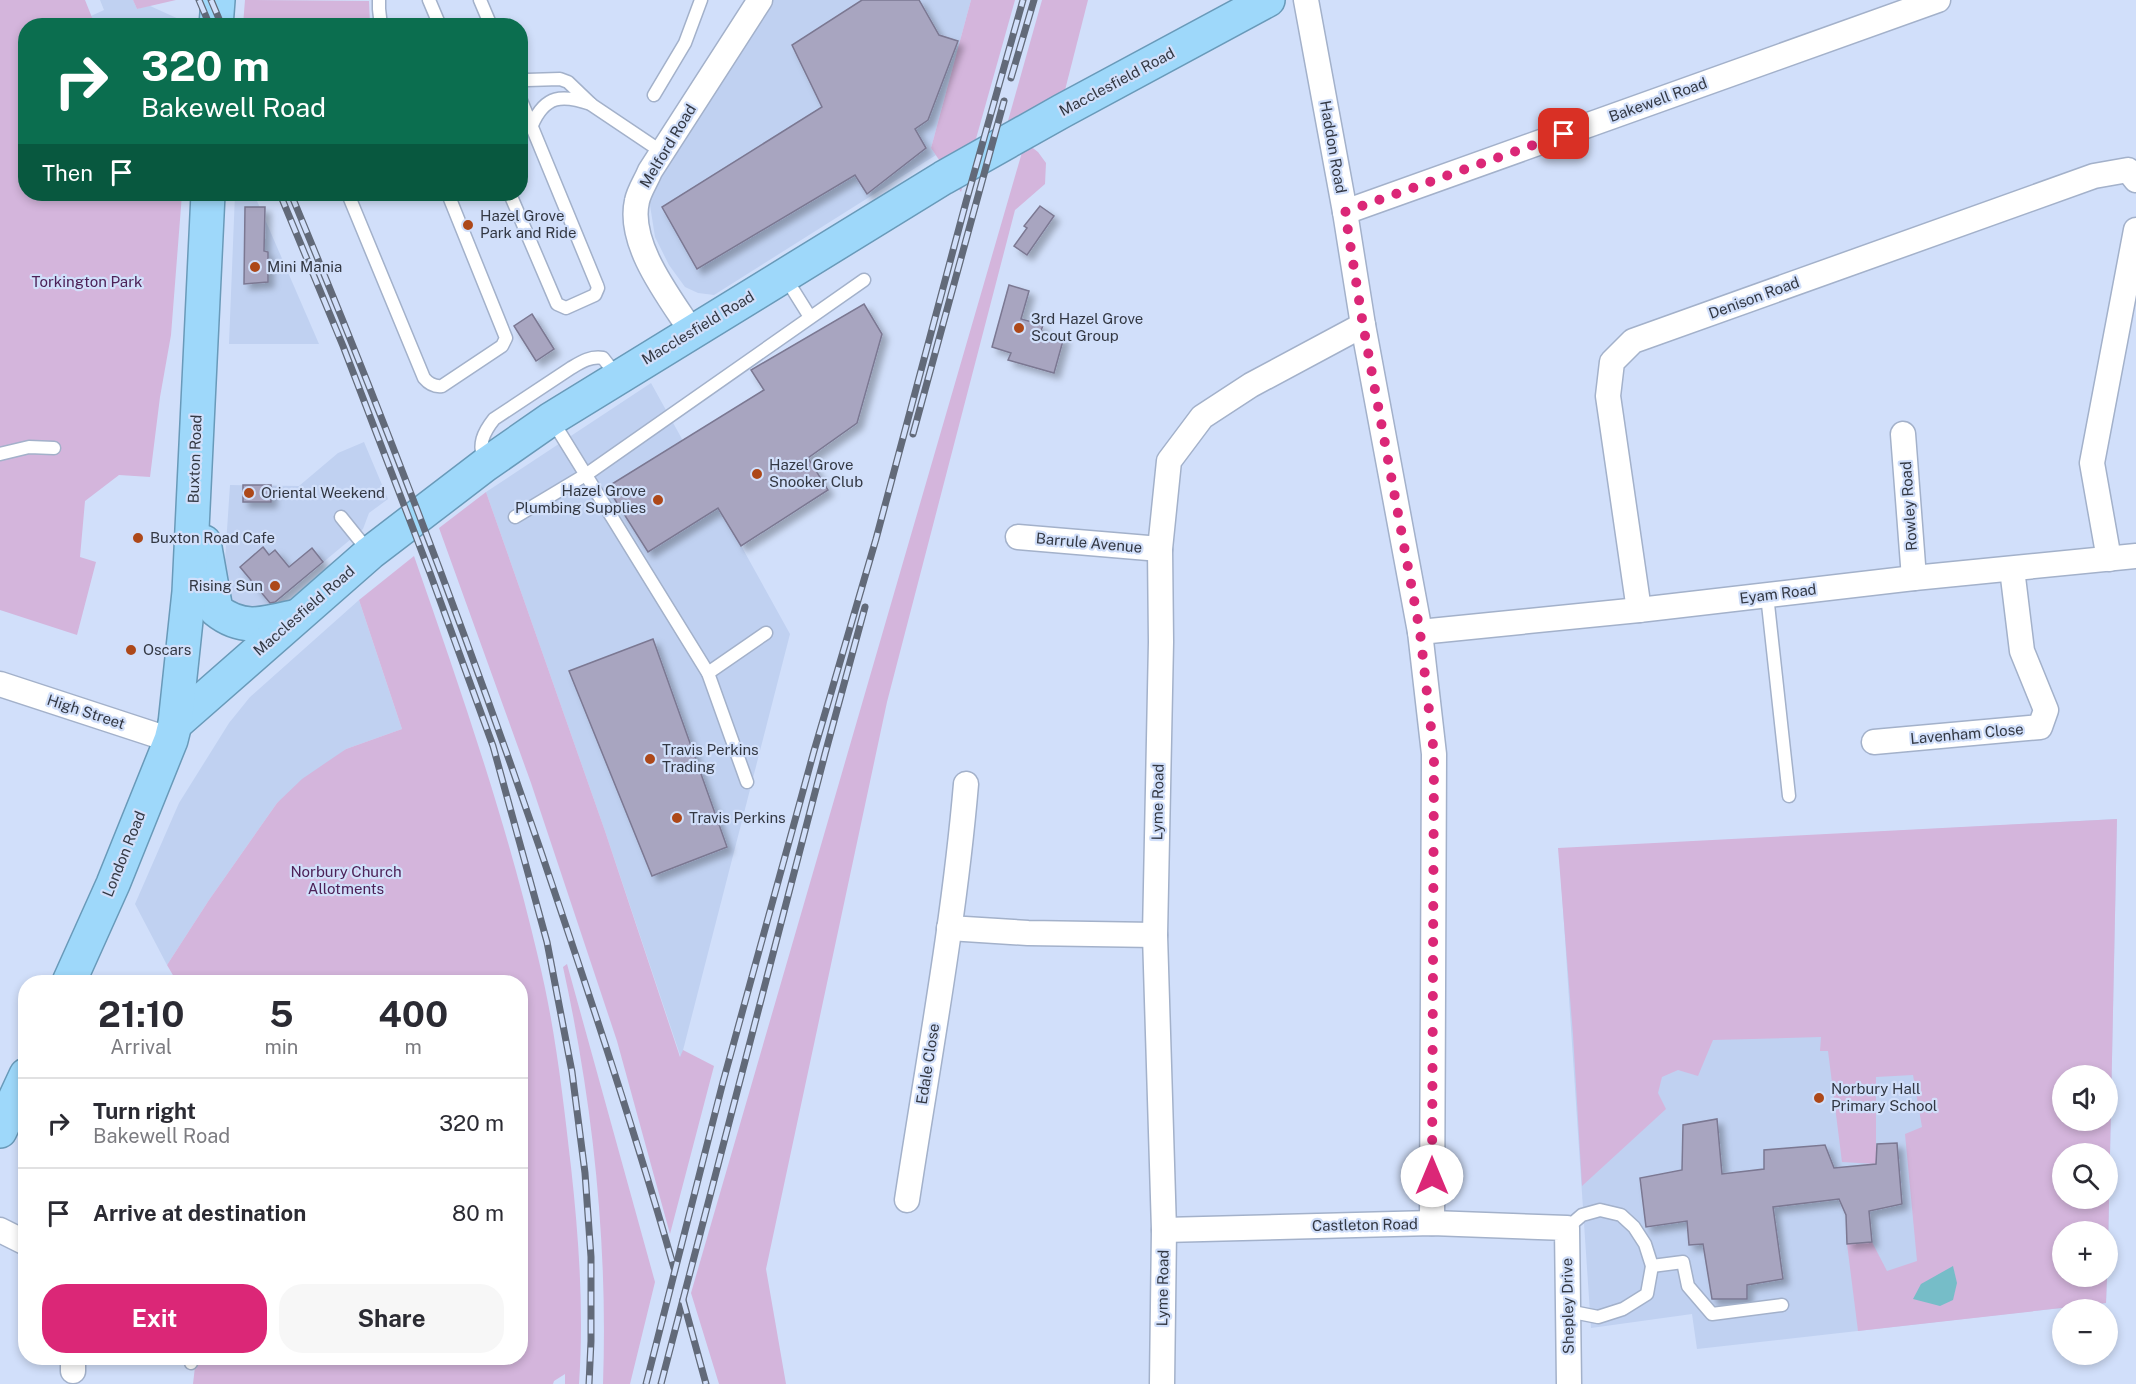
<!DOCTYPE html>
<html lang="en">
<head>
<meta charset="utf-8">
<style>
	:root { --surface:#fff; --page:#f7f7f7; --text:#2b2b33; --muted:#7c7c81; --line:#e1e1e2; --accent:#db2777 }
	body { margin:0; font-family:"Public Sans",sans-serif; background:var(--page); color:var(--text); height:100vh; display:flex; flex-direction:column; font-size:22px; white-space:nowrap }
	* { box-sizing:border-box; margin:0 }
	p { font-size:20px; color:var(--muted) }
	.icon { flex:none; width:33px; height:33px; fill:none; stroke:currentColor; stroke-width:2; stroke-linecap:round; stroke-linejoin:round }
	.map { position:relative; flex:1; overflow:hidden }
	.sheet { position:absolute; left:18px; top:975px; width:510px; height:390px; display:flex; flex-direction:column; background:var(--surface); border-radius:24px; box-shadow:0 3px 9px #0003 }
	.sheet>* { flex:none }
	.top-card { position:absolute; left:18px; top:18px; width:510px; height:183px; border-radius:24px; box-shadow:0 3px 9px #0003; background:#0b6e4f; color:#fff; overflow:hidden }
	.tools { position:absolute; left:2052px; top:1065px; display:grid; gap:12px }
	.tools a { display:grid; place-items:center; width:66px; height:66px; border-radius:50%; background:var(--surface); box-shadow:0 3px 9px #0003; font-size:30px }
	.pin { position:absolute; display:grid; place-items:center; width:51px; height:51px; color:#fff; margin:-26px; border-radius:12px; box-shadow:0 3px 9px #0006 }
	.me { position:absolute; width:66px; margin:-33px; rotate:0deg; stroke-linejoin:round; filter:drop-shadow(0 0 4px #0008) }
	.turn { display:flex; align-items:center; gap:21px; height:126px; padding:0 24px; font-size:27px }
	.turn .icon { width:78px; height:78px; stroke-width:2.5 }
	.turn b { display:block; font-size:42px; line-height:51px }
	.then { display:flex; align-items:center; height:57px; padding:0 24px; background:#0003; gap:12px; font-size:22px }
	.eta { display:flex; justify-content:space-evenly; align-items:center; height:102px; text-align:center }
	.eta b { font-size:36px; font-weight:700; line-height:42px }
	.button { display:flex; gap:12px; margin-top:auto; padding:12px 24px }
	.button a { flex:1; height:69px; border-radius:24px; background:var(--accent); color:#fff; font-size:24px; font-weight:700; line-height:69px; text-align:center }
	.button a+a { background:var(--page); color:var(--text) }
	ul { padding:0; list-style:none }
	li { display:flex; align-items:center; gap:18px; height:90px; padding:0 24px; border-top:2px solid var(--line) }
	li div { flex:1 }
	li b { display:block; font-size:22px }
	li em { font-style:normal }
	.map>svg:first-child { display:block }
	.built { fill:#c0d1f1; fill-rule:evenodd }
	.green { fill:#d4b5dc; fill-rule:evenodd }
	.water { fill:#76bdc8 }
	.building { fill:#a8a5c0; stroke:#7b7892; stroke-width:1.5; filter:url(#shadow) }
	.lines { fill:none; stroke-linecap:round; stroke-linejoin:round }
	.service-casing { stroke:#a3b1ca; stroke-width:15 }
	.minor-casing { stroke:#a3b1ca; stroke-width:27 }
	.trunk-casing { stroke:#699ab9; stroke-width:36 }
	.service { stroke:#fff; stroke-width:12 }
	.minor { stroke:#fff; stroke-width:24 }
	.trunk { stroke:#9ed8fa; stroke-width:33 }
	.rail-casing { stroke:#626a79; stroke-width:7 }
	.rail { stroke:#d1dffa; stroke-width:4.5; stroke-dasharray:14; stroke-linecap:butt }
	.route { stroke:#db2777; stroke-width:10; stroke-dasharray:0 18 }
	.poi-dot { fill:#ad4819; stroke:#d1dffa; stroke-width:2 }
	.labels { text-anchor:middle; stroke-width:4.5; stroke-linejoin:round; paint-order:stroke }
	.street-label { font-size:15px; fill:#333843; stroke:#d1dffa }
	.poi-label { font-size:15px; fill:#333843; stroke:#d1dffa; text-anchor:start }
	.park-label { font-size:15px; fill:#4c2157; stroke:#d1dffa }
</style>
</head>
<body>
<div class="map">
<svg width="2136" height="1384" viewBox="0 0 2136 1384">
	<defs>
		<filter id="shadow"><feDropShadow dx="5.5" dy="5.5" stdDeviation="3" flood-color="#0004"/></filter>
	</defs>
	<rect width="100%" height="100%" fill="#d1dffa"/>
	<g class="built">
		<polygon points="100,0 133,0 137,9 148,5 192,25 95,25 91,16 104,10"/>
		<polygon points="760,0 971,0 931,148 936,155 714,295 698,293 685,287 669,265 655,237 650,205 650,171"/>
		<polygon points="235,194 254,194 319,344 229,344"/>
		<polygon points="651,383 790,634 681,1058 605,831 486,492"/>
		<polygon points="364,442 388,499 369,513 363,529 260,615 237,612 223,590 230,485 299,486 338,453"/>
		<polygon points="359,600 402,729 346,749 277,803 209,900 167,965 135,904 179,803 229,723 250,697"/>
		<path d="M 2117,819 L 2108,1250 L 2108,1232 L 2062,1232 L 2062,1276 L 2107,1277 L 2106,1303 L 1697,1349 L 1692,1314 L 1591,1328 L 1559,849 ZM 2062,1076 L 2108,1076 L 2108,1120 L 2062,1120 ZM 2062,1154 L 2108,1154 L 2108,1198 L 2062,1198 Z"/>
	</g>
	<g class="green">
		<polygon points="0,0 85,0 95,25 26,26 26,194 182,194 171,335 160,397 150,477 119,475 85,501 80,557 96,562 77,635 0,610"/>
		<polygon points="133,0 176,0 137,9"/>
		<polygon points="245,0 369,1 370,25 253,26 252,24 243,25"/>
		<polygon points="971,0 1015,0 961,192 931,148"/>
		<polygon points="1042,0 1088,0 1064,94 1006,128"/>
		<polygon points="1025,142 1038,152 1046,163 1045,184 1015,210 887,702 766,1269 786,1384 719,1384 691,1293"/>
		<polygon points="486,492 605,831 680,1057 683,1050 714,1066 670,1234 617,1041 531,783 439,528"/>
		<path d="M 414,556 C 460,688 506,820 538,957 C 555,1026 563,1097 571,1167 C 579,1239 584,1312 579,1384 L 565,1384 L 565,1374 L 554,1381 L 553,1384 L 193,1384 L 196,1358 L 520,1358 L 520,982 L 177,982 L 167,965 L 209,900 L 277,803 L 302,779 L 346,749 L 402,729 L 359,600 Z"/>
		<path d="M 2117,819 L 2108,1250 L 2108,1232 L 2062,1232 L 2062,1276 L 2107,1277 L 2106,1303 L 1858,1331 L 1847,1244 L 1872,1242 L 1887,1271 L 1917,1261 L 1905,1134 L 1922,1127 L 1913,1075 L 1876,1077 L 1876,1164 L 1842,1162 L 1828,1051 L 1820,1051 L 1821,1037 L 1713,1040 L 1698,1076 L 1678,1070 L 1662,1077 L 1658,1093 L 1666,1109 L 1582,1186 L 1573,1035 L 1558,848 ZM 2062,1076 L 2108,1076 L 2108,1120 L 2062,1120 ZM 2062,1154 L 2108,1154 L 2108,1198 L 2062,1198 Z"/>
		<path d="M 567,964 L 655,1282 L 630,1384 L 603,1384 C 608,1244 593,1103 563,967 Z"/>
	</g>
	<polygon class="water" points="1953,1266 1957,1283 1953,1300 1940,1306 1913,1299 1921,1284"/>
	<g class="building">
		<polygon points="862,0 919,0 939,35 958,41 928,120 915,129 926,148 867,194 855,175 697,269 662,207 822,107 792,45"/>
		<polygon points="1040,206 1054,216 1027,255 1014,246 1027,228 1024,226"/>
		<polygon points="245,207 265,207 264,251 268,252 268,282 244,284"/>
		<polygon points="1009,285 1029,291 1021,319 1043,325 1041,331 1064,337 1054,373 1008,360 1011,353 992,347"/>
		<polygon points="864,304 882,334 857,423 808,458 828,490 741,546 718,508 648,552 607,487 764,390 751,370"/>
		<polygon points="532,314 554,349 536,361 514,326"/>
		<rect x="243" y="485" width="28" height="17"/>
		<polygon points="263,547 269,555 275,550 289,567 312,548 323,562 275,602 270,603 240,567"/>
		<polygon points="653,639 727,847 652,876 569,671"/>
		<polygon points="1717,1119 1722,1174 1764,1169 1764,1150 1825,1145 1834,1168 1876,1164 1877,1144 1897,1143 1902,1204 1869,1211 1872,1242 1847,1244 1846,1215 1839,1199 1773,1207 1783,1279 1747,1285 1747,1299 1712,1299 1703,1244 1689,1245 1687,1221 1646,1227 1640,1178 1682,1170 1683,1125"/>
	</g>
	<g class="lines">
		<defs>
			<g id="service">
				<polyline points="379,0 379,9 381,26"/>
				<polyline points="429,0 440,26"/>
				<polyline points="480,0 491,26"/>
				<polyline points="520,77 527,80 560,79 568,82 592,105 662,152"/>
				<polyline points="654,95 685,43 701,0"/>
				<path d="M 532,125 C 545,95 562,94 591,104"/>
				<path d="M 348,194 L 424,378 C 429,384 434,387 442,386 L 502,346 L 506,338 L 448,194"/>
				<polyline points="510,194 557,304 566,308 595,295 598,288 597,285 520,98"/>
				<polyline points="785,277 810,317"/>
				<polyline points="552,420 708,673 747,782"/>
				<polyline points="0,454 29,447 54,448"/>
				<path d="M 484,461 C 478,444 483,433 494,419 L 571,368 C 581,362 590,356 603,358 L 617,376"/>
				<polyline points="341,517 370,553"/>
				<polyline points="515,517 587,474 864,280"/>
				<polyline points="1767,595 1789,796"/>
				<polyline points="708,673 766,633"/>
				<polyline points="1567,1228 1582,1215 1600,1210 1621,1215 1634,1227 1645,1244 1652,1266 1647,1294 1623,1309 1598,1317 1568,1311"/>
				<polyline points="1652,1266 1683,1262 1688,1286 1712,1314 1782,1305"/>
				<polyline points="191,1363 192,1358"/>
			</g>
			<g id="minor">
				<polyline points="1306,0 1345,212 1363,325 1420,632 1434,754 1432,1223"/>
				<polyline points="1345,212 1938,0"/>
				<path d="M 692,332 C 670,298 627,244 637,201 C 639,191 646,181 650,171 L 760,0"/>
				<polyline points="1903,434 1914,578"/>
				<polyline points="1018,537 1160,549"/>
				<polyline points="2109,559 2092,463 2136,230"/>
				<polyline points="1639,610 1608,396 1612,362 1633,341 2094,176 2128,170 2136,180"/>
				<polyline points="1420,632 1639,610 1914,578 2136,556"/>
				<polyline points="0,684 171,740"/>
				<polyline points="1874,742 2040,727 2046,710 2022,651 2012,569"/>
				<polyline points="949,928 1028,933 1155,935"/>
				<path d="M 907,1200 C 928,1062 954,924 966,784"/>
				<polyline points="0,1230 26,1243"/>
				<polyline points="1164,1230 1432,1223 1567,1228 1569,1384"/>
				<polyline points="73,1358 73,1371"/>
				<polyline points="1162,1384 1164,1230 1155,935 1161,642 1160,549 1169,461 1202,417 1251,385 1363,325"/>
			</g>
			<g id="trunk">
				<polyline points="216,26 218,0"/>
				<path d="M 204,542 L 216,610 C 243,632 267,623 297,616"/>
				<polyline points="175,724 370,553 485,465 551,419 943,178 1062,111 1268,0"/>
				<polyline points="69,982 113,884 171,740 175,724 189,592 208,194"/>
				<polyline points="0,1131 26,1075"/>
			</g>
		</defs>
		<use href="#service" class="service-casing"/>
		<use href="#minor" class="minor-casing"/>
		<use href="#trunk" class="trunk-casing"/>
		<use href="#service" class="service"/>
		<use href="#minor" class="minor"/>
		<use href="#trunk" class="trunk"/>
		<defs>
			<g id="rail">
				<polyline points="199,0 210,26"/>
				<polyline points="211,0 222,26"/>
				<polyline points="1011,78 1034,0"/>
				<polyline points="280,194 343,346 430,573 493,746 547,942 572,1072 585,1173 591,1257 591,1341 589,1384"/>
				<path d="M 291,194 C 392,437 486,684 569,935 C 606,1045 642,1156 674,1268"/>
				<polyline points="913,434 1004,101"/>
				<polyline points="683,1300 706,1384"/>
				<polyline points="646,1384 723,1082 814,751 876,539 966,202 1023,0"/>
				<polyline points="661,1384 825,754 865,607"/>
			</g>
		</defs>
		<use href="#rail" class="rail-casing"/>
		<use href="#rail" class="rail"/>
	</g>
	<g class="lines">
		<polyline class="route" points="1432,1176 1434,754 1420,632 1363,325 1345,212 1564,134"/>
	</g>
	<g class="poi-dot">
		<circle cx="468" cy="225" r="6"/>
		<circle cx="255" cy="267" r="6"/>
		<circle cx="1019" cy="328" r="6"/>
		<circle cx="757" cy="474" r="6"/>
		<circle cx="249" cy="493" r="6"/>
		<circle cx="658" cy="500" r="6"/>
		<circle cx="138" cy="538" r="6"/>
		<circle cx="275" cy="586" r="6"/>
		<circle cx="131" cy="650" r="6"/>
		<circle cx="650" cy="759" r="6"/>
		<circle cx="677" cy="818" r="6"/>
		<circle cx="1819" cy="1098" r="6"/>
	</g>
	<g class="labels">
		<g class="street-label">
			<text transform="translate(1117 82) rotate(-28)" y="5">Macclesfield Road</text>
			<text transform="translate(1658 100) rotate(-20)" y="5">Bakewell Road</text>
			<text transform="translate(668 146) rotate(-59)" y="5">Melford Road</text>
			<text transform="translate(1333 147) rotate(80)" y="5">Haddon Road</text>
			<text transform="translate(1754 298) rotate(-20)" y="5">Denison Road</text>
			<text transform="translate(698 328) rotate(-31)" y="5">Macclesfield Road</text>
			<text transform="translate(195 459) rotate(-88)" y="5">Buxton Road</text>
			<text transform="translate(1909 506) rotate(-94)" y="5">Rowley Road</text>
			<text transform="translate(1089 543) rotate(5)" y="5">Barrule Avenue</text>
			<text transform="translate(1778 594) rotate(-7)" y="5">Eyam Road</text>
			<text transform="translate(304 611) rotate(-41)" y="5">Macclesfield Road</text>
			<text transform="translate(86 712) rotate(18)" y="5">High Street</text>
			<text transform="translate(1967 734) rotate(-5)" y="5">Lavenham Close</text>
			<text transform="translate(1158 802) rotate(-89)" y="5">Lyme Road</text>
			<text transform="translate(124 854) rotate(-68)" y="5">London Road</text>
			<text transform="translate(928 1064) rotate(-81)" y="5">Edale Close</text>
			<text transform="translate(1365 1225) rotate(-1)" y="5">Castleton Road</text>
			<text transform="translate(1163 1288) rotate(-89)" y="5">Lyme Road</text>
			<text transform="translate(1568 1306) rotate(-91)" y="5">Shepley Drive</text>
		</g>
		<g class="poi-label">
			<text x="480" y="221">Hazel Grove<tspan x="480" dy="17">Park and Ride</tspan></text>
			<text x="267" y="272">Mini Mania</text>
			<text x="1031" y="324">3rd Hazel Grove<tspan x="1031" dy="17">Scout Group</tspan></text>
			<text x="769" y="470">Hazel Grove<tspan x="769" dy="17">Snooker Club</tspan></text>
			<text x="646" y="496" text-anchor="end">Hazel Grove<tspan x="646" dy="17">Plumbing Supplies</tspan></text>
			<text x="261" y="498">Oriental Weekend</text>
			<text x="150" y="543">Buxton Road Cafe</text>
			<text x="263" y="591" text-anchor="end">Rising Sun</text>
			<text x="143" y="655">Oscars</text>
			<text x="662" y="755">Travis Perkins<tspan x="662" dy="17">Trading</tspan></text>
			<text x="689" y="823">Travis Perkins</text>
			<text x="1831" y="1094">Norbury Hall<tspan x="1831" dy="17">Primary School</tspan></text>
		</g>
		<g class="park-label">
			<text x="87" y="287">Torkington Park</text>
			<text x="346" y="877">Norbury Church<tspan x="346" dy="17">Allotments</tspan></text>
		</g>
	</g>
</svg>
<div class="tools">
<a><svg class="icon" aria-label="sound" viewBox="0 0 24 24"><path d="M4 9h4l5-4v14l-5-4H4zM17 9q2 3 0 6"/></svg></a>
<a><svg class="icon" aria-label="search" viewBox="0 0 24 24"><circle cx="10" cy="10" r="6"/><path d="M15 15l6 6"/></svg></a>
<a>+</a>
<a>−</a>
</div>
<div class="pin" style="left:1564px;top:134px;background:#d93025"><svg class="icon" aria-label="arrive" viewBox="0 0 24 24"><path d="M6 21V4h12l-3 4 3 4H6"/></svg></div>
<svg class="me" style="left:1432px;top:1176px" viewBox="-20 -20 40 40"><circle r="19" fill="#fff"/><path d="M0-13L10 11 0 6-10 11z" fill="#db2777"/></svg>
<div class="top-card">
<div class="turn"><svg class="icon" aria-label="right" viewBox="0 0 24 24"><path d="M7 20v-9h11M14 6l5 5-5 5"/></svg><div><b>320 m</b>Bakewell Road</div></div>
<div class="then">Then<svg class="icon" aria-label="arrive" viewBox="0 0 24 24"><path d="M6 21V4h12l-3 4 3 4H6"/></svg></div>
</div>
<section class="sheet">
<div class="eta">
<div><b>21:10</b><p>Arrival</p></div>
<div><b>5</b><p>min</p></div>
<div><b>400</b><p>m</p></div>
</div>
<ul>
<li><svg class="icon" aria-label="right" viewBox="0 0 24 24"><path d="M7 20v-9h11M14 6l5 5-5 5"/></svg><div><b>Turn right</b><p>Bakewell Road</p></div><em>320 m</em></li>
<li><svg class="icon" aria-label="arrive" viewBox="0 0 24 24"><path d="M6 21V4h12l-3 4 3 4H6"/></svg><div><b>Arrive at destination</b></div><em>80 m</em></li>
</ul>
<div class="button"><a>Exit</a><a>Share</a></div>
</section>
</div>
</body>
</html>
